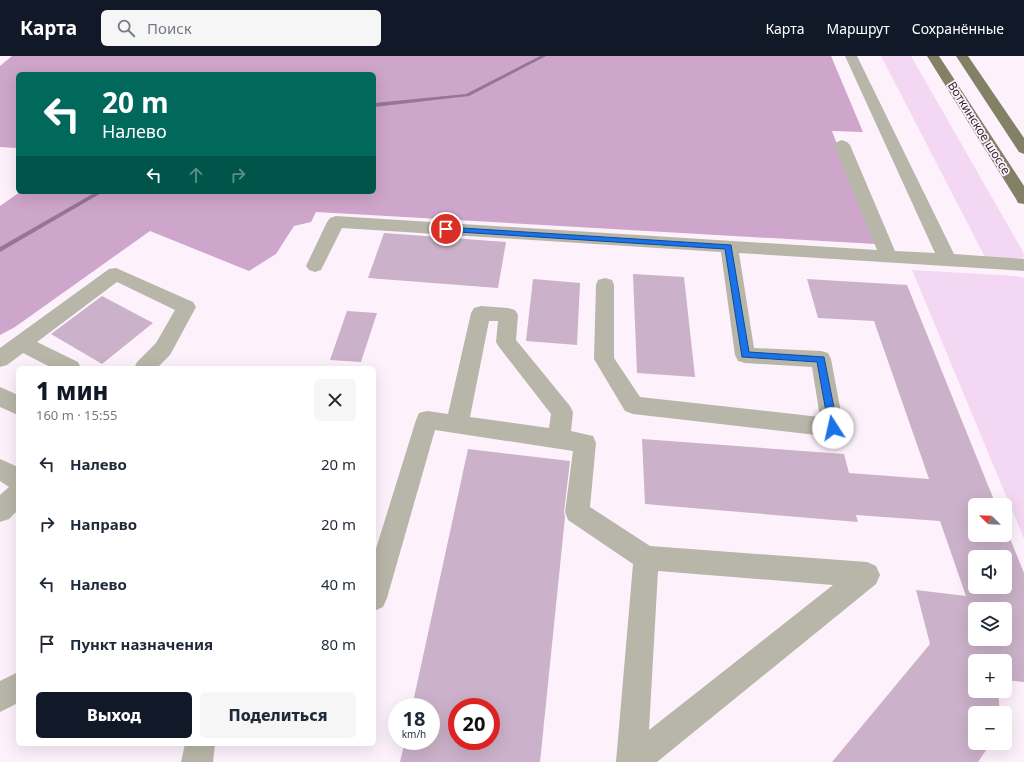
<!DOCTYPE html>
<html lang="ru">
<head>
<meta charset="utf-8">
<style>
	:root { --surface:#fff; --page:#f6f6f7; --text:#1f2937; --muted:#747a83; --accent:#111827 }
	body { margin:0; font-family:"Noto Sans",sans-serif; background:var(--page); color:var(--text); height:100vh; display:flex; flex-direction:column; font-size:15px; white-space:nowrap }
	* { box-sizing:border-box; margin:0 }
	p { font-size:13px; color:var(--muted) }
	.icon { flex:none; width:22px; height:22px; fill:none; stroke:currentColor; stroke-width:2; stroke-linecap:round; stroke-linejoin:round }
	.map { position:relative; flex:1; overflow:hidden }
	.sheet { position:absolute; left:16px; top:310px; width:360px; height:380px; display:flex; flex-direction:column; background:var(--surface); border-radius:6px; box-shadow:0 4px 16px #0002 }
	.sheet>* { flex:none }
	.hud { position:absolute; left:16px; top:16px; width:360px; height:122px; border-radius:6px; box-shadow:0 4px 16px #0002; background:#00695c; color:#fff; overflow:hidden }
	.needle { width:26px; rotate:293deg }
	.controls { position:absolute; left:968px; top:442px; display:grid; gap:8px }
	.controls a { display:grid; place-items:center; width:44px; height:44px; border-radius:6px; background:var(--surface); box-shadow:0 4px 16px #0002; font-size:20px }
	.speed { position:absolute; left:388px; top:642px; display:flex; gap:8px; font-size:20px; font-weight:700; text-align:center }
	.speed>* { display:grid; place-content:center; width:52px; height:52px; border-radius:50%; background:var(--surface); box-shadow:0 4px 16px #0002; line-height:1 }
	.speed small { font-size:10px; font-weight:400 }
	.speed .limit { border:6px solid #d22; background:#fff; color:#111 }
	.pin { position:absolute; display:grid; place-items:center; width:34px; height:34px; color:#fff; margin:-17px; border:2px solid #fff; border-radius:50%; box-shadow:0 1px 4px #0007 }
	.me { position:absolute; width:44px; margin:-22px; rotate:350deg; stroke-linejoin:round; filter:drop-shadow(0 0 3px #0008) }
	.turn { display:flex; align-items:center; gap:14px; height:84px; padding:0 20px; font-size:18px }
	.turn .icon { width:52px; height:52px; stroke-width:2.5 }
	.turn b { display:block; font-size:28px; line-height:34px }
	.lanes { display:flex; align-items:center; height:38px; padding:0 20px; background:#0003; justify-content:center; gap:20px; direction:ltr }
	.lanes .off { opacity:.35 }
	.round { display:grid; place-items:center; flex:none; width:42px; height:42px; border-radius:6px; background:var(--page) }
	.overview { display:flex; align-items:center; justify-content:space-between; height:68px; padding:0 20px }
	h1 { font-size:24px; font-weight:800; line-height:30px; color:var(--accent) }
	.button { display:flex; gap:8px; margin-top:auto; padding:8px 20px }
	.button a { flex:1; height:46px; border-radius:6px; background:var(--accent); color:#fff; font-size:16px; font-weight:800; line-height:46px; text-align:center }
	.button a+a { background:var(--page); color:var(--text) }
	ul { padding:0; list-style:none }
	li { display:flex; align-items:center; gap:12px; height:60px; padding:0 20px }
	li div { flex:1 }
	li b { display:block; font-size:15px }
	li em { font-style:normal }
	header { display:flex; align-items:center; gap:24px; box-sizing:border-box; height:56px; padding:0 20px; background:var(--accent); color:#fff }
	header strong { font-size:19px }
	nav { display:flex; gap:22px; margin-inline-start:auto; font-size:14px }
	.search { width:280px; height:36px; background:var(--page); display:flex; align-items:center; gap:10px; box-sizing:border-box; padding:0 14px; border-radius:6px; color:var(--muted); font-size:15px }
	.map>svg:first-child { display:block }
	.green { fill:#f4d7f2 }
	.forest { fill:#cea5cb }
	.lines { fill:none; stroke-linecap:round; stroke-linejoin:round }
	.stream { fill:#957694; fill-rule:evenodd }
	.building { fill:#cbb1c9; fill-rule:evenodd }
	.minor { fill:#b7b6a8; fill-rule:evenodd }
	.major { fill:#828166; fill-rule:evenodd }
	.route { fill:#1a73e8; stroke:#114b97 }
	.labels { text-anchor:middle; stroke-width:3.5; stroke-linejoin:round; paint-order:stroke }
	.far-street-label { font-size:12px; fill:#332933; stroke:#fdf2fc }
</style>
</head>
<body>
<header>
<strong>Карта</strong>
<div class="search"><svg class="icon" aria-label="search" viewBox="0 0 24 24"><circle cx="10" cy="10" r="6"/><path d="M15 15l6 6"/></svg>Поиск</div>
<nav><a>Карта</a><a>Маршрут</a><a>Сохранённые</a></nav>
</header>
<div class="map">
<svg width="1024" height="706" viewBox="0 0 1024 706">
	<rect width="100%" height="100%" fill="#fdf2fc"/>
	<g class="green">
		<polygon points="881,0 911,0 1022,194 1024,199 1023,203 986,203"/>
		<polygon points="912,214 1016,220 1024,222 1024,483"/>
	</g>
	<polygon class="forest" points="12,0 831,0 863,76 832,75 875,188 316,156 311,166 294,170 276,198 249,215 150,175 15,271 0,279 0,150 20,136 374,136 374,18 18,18 18,92 0,91 0,10"/>
	<g class="lines">
		<g class="stream">
			<polygon points="540,0 546,0 469,40 374,51 374,47 466,38"/>
			<polygon points="96,136 103,136 0,196 0,191"/>
		</g>
	</g>
	<g class="building">
		<polygon points="384,177 506,186 498,232 368,222"/>
		<polygon points="633,218 684,221 695,321 637,317"/>
		<polygon points="533,223 580,227 577,289 526,285"/>
		<path d="M 807,223 L 907,229 L 996,449 L 975,449 L 975,479 L 1005,479 L 1005,470 L 1024,517 L 1024,626 L 1005,624 L 1005,605 L 975,605 L 975,635 L 998,635 L 1000,657 L 975,657 L 975,687 L 991,687 L 978,706 L 832,706 L 930,588 L 916,534 L 966,540 L 940,465 L 856,459 L 858,466 L 645,448 L 642,383 L 844,398 L 849,417 L 929,423 L 874,265 L 818,262 ZM 975,501 L 1005,501 L 1005,531 L 975,531 ZM 975,553 L 1005,553 L 1005,583 L 975,583 Z"/>
		<polygon points="102,240 153,267 102,308 51,278"/>
		<polygon points="347,255 377,257 361,306 330,304"/>
		<path d="M 468,393 L 570,405 L 564,456 L 565,461 L 540,706 L 400,706 L 405,685 L 431,685 L 431,651 L 412,651 ZM 457,651 L 491,651 L 491,685 L 457,685 Z"/>
	</g>
	<g class="lines">
		<g class="minor">
			<polygon points="845,0 857,0 954,198 1024,203 1024,215 739,197 754,292 821,295 828,297 831,303 844,372 841,379 833,381 633,358 625,355 594,303 596,229 598,224 605,222 612,224 614,229 614,302 640,341 820,361 812,311 745,307 738,305 735,299 721,196 342,172 321,214 315,216 309,214 306,210 327,166 330,162 336,160 877,194 834,89 837,86 842,84 847,86 850,89 895,195 935,197"/>
			<polygon points="116,212 193,246 196,251 170,299 157,312 134,312 137,306 156,287 175,254 117,226 37,286 78,306 81,312 52,312 23,297 7,309 0,311 0,292 109,213"/>
			<path d="M 481,250 L 508,252 L 515,254 L 518,259 L 516,284 L 570,350 L 573,356 L 571,375 L 593,380 L 596,387 L 590,451 L 650,490 L 867,506 L 876,510 L 880,519 L 876,528 L 657,706 L 616,706 L 633,508 L 568,464 L 565,456 L 573,395 L 435,374 L 387,542 L 383,551 L 374,555 L 374,499 L 416,364 L 419,357 L 427,355 L 448,358 L 471,257 L 474,252 ZM 489,265 L 498,265 L 496,286 L 499,291 L 551,358 L 549,372 L 470,361 ZM 658,515 L 833,529 L 649,674 Z"/>
			<polygon points="0,331 18,339 18,359 0,351"/>
			<polygon points="0,403 18,411 18,454 9,463 0,466 0,439 9,431 0,425"/>
			<polygon points="18,616 18,647 0,656 0,625"/>
			<polygon points="185,688 215,688 213,706 181,706"/>
		</g>
		<g class="major">
			<polygon points="927,0 939,0 1024,130 1024,148 1018,147 1016,143"/>
			<polygon points="956,0 968,0 1024,82 1024,98 1019,96"/>
		</g>
	</g>
	<polygon class="route" points="446,171 731,189 749,296 824,301 838,372 836,374 830,374 829,372 817,306 742,301 725,193 443,175 443,172"/>
	<g class="labels">
		<g class="far-street-label">
			<text transform="translate(979 72) rotate(58)" y="4">Воткинское шоссе</text>
		</g>
	</g>
</svg>
<div class="controls">
<a><svg class="needle" viewBox="-14 -14 28 28"><path d="M0-13l5 13h-10z" fill="#e53935"/><path d="M0 13l5-13h-10z" fill="#747a83"/></svg></a>
<a><svg class="icon" aria-label="sound" viewBox="0 0 24 24"><path d="M4 9h4l5-4v14l-5-4H4zM17 9q2 3 0 6"/></svg></a>
<a><svg class="icon" aria-label="layers" viewBox="0 0 24 24"><path d="M12 4l9 5-9 5-9-5zM3 14l9 5 9-5"/></svg></a>
<a>+</a>
<a>−</a>
</div>
<div class="speed"><div>18<small>km/h</small></div><div class="limit">20</div></div>
<div class="pin" style="left:446px;top:173px;background:#d93025"><svg class="icon" aria-label="arrive" viewBox="0 0 24 24"><path d="M6 21V4h12l-3 4 3 4H6"/></svg></div>
<svg class="me" style="left:833px;top:372px" viewBox="-20 -20 40 40"><circle r="19" fill="#fff"/><path d="M0-13L10 11 0 6-10 11z" fill="#1a73e8"/></svg>
<div class="hud">
<div class="turn"><svg class="icon" aria-label="left" viewBox="0 0 24 24"><path d="M17 20v-9H6M10 6l-5 5 5 5"/></svg><div><b>20 m</b>Налево</div></div>
<div class="lanes"><svg class="icon" aria-label="left" viewBox="0 0 24 24"><path d="M17 20v-9H6M10 6l-5 5 5 5"/></svg><svg class="icon off" aria-label="ahead" viewBox="0 0 24 24"><path d="M12 20V5M6 11l6-6 6 6"/></svg><svg class="icon off" aria-label="right" viewBox="0 0 24 24"><path d="M7 20v-9h11M14 6l5 5-5 5"/></svg></div>
</div>
<section class="sheet">
<div class="overview"><div><h1>1 мин</h1><p>160 m · 15:55</p></div><a class="round"><svg class="icon" aria-label="close" viewBox="0 0 24 24"><path d="M6 6l12 12M18 6L6 18"/></svg></a></div>
<ul>
<li><svg class="icon" aria-label="left" viewBox="0 0 24 24"><path d="M17 20v-9H6M10 6l-5 5 5 5"/></svg><div><b>Налево</b></div><em>20 m</em></li>
<li><svg class="icon" aria-label="right" viewBox="0 0 24 24"><path d="M7 20v-9h11M14 6l5 5-5 5"/></svg><div><b>Направо</b></div><em>20 m</em></li>
<li><svg class="icon" aria-label="left" viewBox="0 0 24 24"><path d="M17 20v-9H6M10 6l-5 5 5 5"/></svg><div><b>Налево</b></div><em>40 m</em></li>
<li><svg class="icon" aria-label="arrive" viewBox="0 0 24 24"><path d="M6 21V4h12l-3 4 3 4H6"/></svg><div><b>Пункт назначения</b></div><em>80 m</em></li>
</ul>
<div class="button"><a>Выход</a><a>Поделиться</a></div>
</section>
</div>
</body>
</html>
